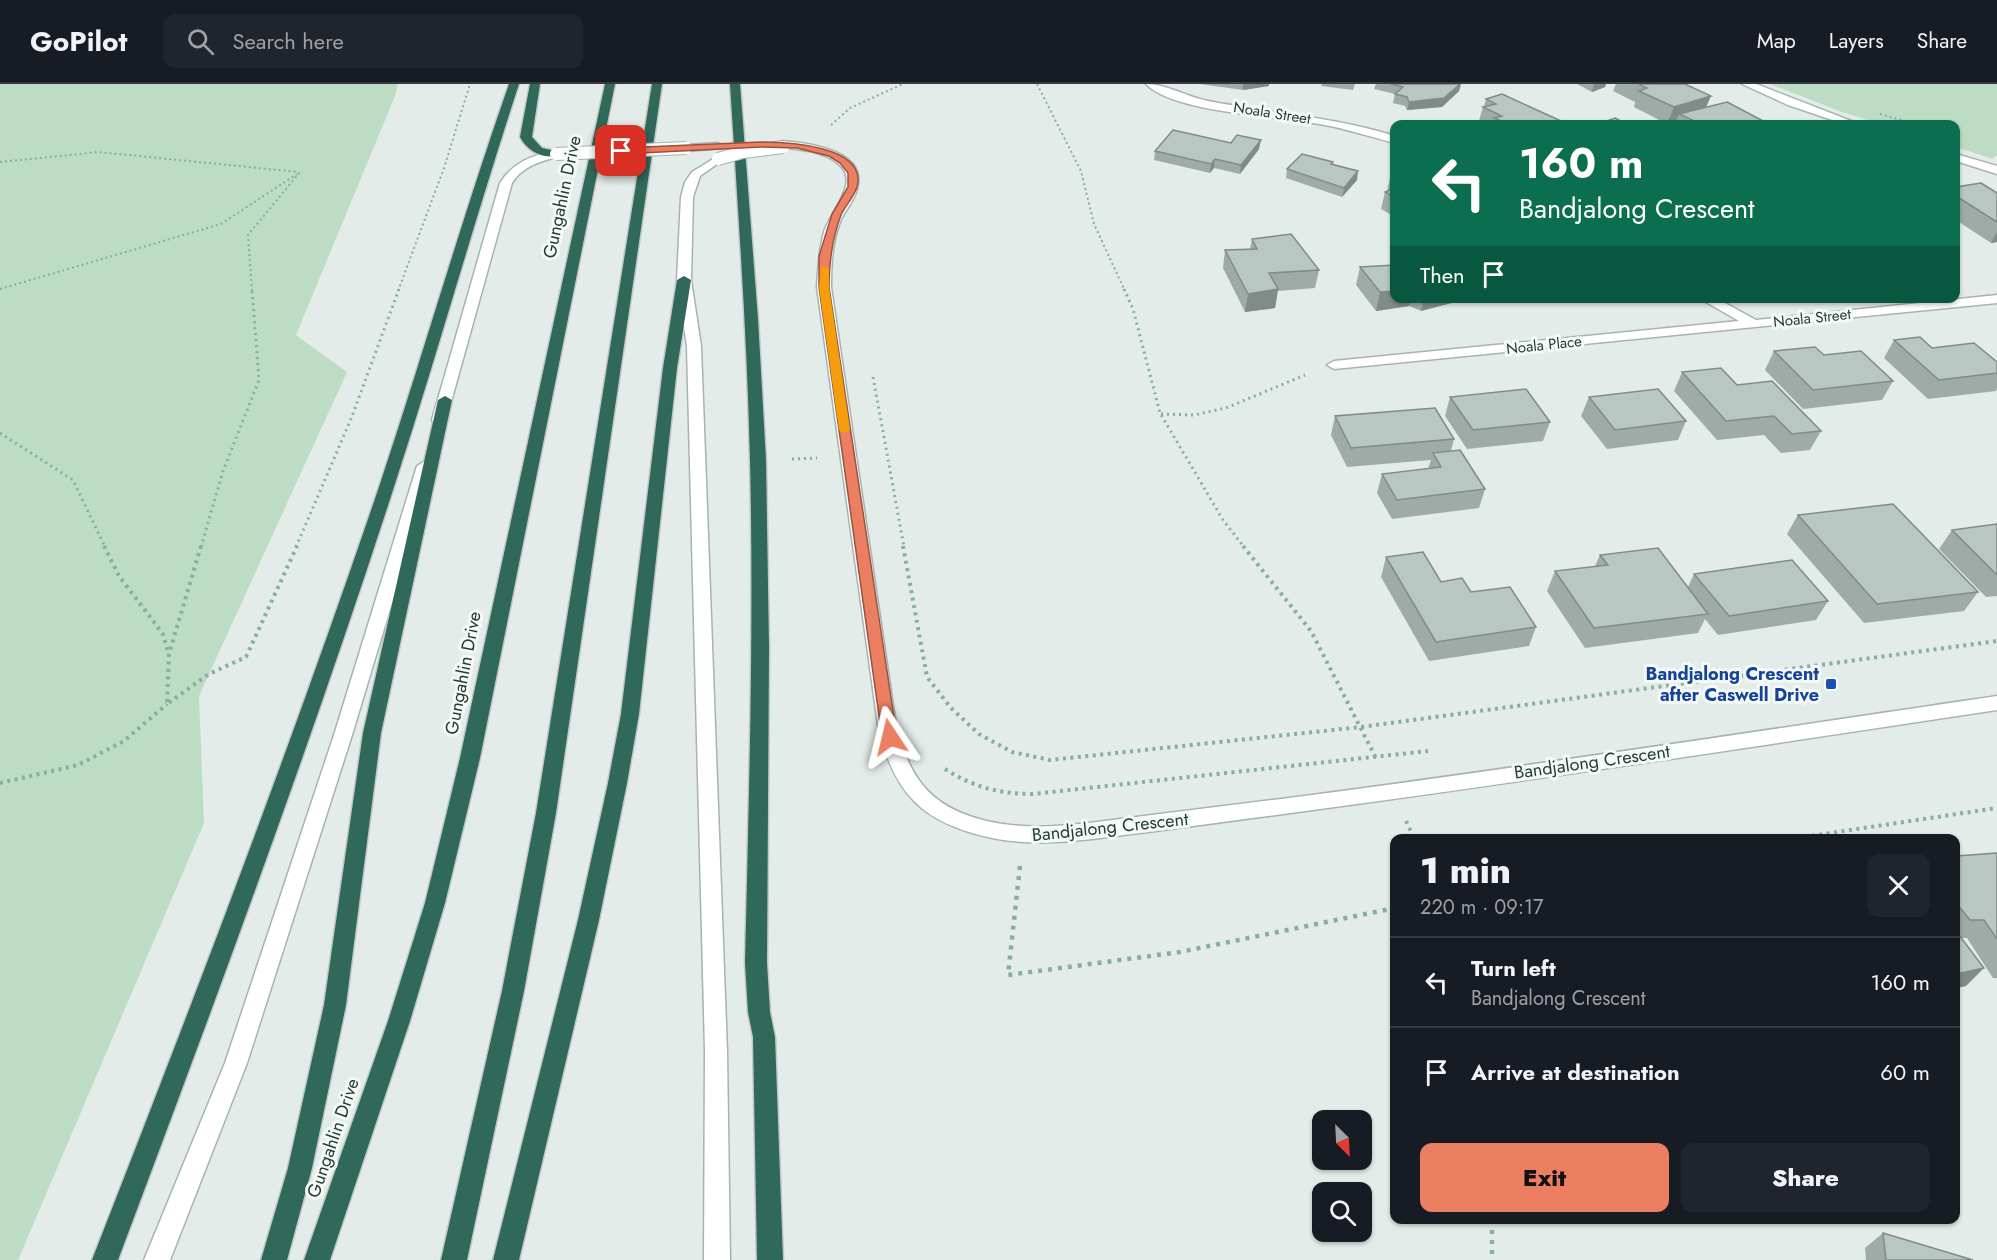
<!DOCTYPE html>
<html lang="en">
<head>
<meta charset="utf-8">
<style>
	:root { --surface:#171b24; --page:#20242c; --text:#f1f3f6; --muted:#9ea1a6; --line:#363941; --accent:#ec7e61 }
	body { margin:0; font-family:Jost,sans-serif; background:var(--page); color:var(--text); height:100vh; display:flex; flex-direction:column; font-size:22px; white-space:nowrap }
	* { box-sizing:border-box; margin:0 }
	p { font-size:20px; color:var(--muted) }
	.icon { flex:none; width:33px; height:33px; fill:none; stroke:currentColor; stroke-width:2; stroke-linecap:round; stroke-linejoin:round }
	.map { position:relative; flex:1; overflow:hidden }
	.drawer { position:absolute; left:1390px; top:750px; width:570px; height:390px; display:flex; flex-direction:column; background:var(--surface); border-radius:12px; box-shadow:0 2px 4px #0004 }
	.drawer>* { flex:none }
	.guide { position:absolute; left:1390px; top:36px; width:570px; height:183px; border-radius:12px; box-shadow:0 2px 4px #0004; background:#0b6e4f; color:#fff; overflow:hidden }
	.needle { width:39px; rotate:156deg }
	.buttons { position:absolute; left:1312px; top:1026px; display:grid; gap:12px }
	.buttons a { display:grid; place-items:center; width:60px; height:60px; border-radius:12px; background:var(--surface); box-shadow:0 2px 4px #0004; font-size:30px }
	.pin { position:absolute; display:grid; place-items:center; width:51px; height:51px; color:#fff; margin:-26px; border-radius:12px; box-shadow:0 3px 9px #0006 }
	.me { position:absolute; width:66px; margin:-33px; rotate:350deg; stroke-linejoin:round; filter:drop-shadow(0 0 4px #0008) }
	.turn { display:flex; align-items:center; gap:21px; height:126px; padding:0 30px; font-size:27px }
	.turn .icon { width:78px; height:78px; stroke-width:2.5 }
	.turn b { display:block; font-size:42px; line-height:51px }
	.then { display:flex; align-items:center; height:57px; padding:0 30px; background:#0003; gap:12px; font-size:22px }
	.round { display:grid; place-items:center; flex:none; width:63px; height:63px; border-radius:12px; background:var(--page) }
	.headline { display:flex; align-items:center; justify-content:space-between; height:102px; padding:0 30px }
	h1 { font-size:36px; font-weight:800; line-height:45px }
	.action { display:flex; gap:12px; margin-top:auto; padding:12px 30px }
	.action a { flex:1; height:69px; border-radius:12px; background:var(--accent); color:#111; font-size:24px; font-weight:800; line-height:69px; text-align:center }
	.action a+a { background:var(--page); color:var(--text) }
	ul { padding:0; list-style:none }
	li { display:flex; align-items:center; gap:18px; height:90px; padding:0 30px; border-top:2px solid var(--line) }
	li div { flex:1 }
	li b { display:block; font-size:22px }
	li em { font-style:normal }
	header { display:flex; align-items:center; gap:36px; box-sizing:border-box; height:84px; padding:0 30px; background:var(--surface); border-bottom:2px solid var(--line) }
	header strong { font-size:28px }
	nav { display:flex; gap:33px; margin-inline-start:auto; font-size:21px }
	.search { width:420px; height:54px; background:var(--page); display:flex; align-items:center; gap:15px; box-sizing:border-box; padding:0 21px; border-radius:12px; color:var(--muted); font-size:22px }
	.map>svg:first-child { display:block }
	.green { fill:#bddcc4 }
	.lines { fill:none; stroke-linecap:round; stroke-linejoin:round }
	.minor-casing { stroke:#a6b4af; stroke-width:3 }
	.highway-casing { stroke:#c1c9c6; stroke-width:3 }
	.path-far3 { stroke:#85afa0; stroke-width:2; stroke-dasharray:2 3; stroke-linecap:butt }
	.path-far2 { stroke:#85afa0; stroke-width:3; stroke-dasharray:2 4; stroke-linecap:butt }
	.path-far1 { stroke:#85afa0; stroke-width:4; stroke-dasharray:3 4.5; stroke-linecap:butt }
	.path { stroke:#85afa0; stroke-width:4.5; stroke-dasharray:4 6; stroke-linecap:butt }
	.minor { fill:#fff; fill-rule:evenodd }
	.highway { fill:#30685a; fill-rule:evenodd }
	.minor-bridge-casing { stroke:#a6b4af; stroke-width:14; stroke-linecap:butt }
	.minor-bridge { stroke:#fff; stroke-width:12 }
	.wall { fill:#9eaba6 }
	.shaded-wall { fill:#818b87 }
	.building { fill:#b8c7c1; stroke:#818b87; stroke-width:1.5 }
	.route { fill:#ec7e61; stroke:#99523f; stroke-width:1.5 }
	.slow { fill:#f59e0b }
	.transit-dot { fill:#1a4fb4; stroke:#f4f9f6; stroke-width:2 }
	.labels { text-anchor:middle; stroke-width:6; stroke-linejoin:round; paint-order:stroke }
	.far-street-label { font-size:15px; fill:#233d35; stroke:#f4f9f6 }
	.street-label { font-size:18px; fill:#233d35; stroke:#f4f9f6 }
	.transit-label { font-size:18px; font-weight:bold; fill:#164399; stroke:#f4f9f6; text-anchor:end }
</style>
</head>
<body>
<header>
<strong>GoPilot</strong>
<div class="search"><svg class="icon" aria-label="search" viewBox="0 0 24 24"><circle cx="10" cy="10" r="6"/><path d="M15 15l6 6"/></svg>Search here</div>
<nav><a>Map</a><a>Layers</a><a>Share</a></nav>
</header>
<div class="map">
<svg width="1997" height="1176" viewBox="0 0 1997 1176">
	<rect width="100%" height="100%" fill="#e3ece8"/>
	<g class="green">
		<polygon points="0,0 398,0 395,12 296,251 347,288 199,612 204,739 18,1176 0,1176"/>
		<polygon points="1770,0 1997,0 1997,71 1993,75 1956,63 1956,40 1882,40 1842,28"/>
	</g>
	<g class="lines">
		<defs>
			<g id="minor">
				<path d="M 1146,0 C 1166,0 1187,13 1208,17 C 1271,29 1333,33 1395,52 L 1395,59 C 1370,53 1345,44 1319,40 C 1278,32 1174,29 1146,0 Z"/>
				<polygon points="1742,0 1756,0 1859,40 1844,40 1788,21"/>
				<path d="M 782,57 C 808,59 868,66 857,105 C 854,118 844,127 840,138 C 832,159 831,181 831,203 L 896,641 C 910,697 932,725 991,738 C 1040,748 1087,739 1136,733 C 1184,727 1232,721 1281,715 C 1520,684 1758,647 1997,612 L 1997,626 C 1757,662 1517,699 1276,731 C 1231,737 1185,743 1140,749 C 1090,755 1042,764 992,754 C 922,739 893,709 878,641 L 817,203 C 818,184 819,166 824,148 C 831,126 863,96 836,78 C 819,65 798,67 778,62 L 776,60 Z"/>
				<polygon points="718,59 724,62 722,64 686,67 680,64 686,61"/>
				<path d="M 556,67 L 560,68 L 560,72 C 541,77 523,82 512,99 L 446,336 L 444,339 L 434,339 L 432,336 L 500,99 C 513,78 533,71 556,67 Z"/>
				<polygon points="1956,70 1997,82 1997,90 1956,77"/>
				<polygon points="718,72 724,75 700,92 693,113 691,196 701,262 727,967 730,1176 704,1176 705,967 687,262 677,196 681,113 685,98 692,88"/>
				<polygon points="1997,211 1997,219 1334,285 1327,281 1334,277 1739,237 1699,214 1716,214 1756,236"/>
				<polygon points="425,377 433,382 352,651 247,979 170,1176 144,1176 225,979 334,651 417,382"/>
			</g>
			<g id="highway">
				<path d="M 509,0 L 519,0 C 475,134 437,271 393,406 C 309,665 214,921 118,1176 L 92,1176 C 192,921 290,665 378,406 C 423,271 462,134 509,0 Z"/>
				<path d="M 530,0 L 540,0 L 532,53 L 542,64 L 560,68 L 560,72 C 543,75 528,68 520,53 Z"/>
				<polygon points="605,0 615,0 480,674 445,819 410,937 330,1176 304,1176 388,937 425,819 460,674"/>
				<polygon points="652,0 662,0 556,729 524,907 467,1176 441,1176 502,907 536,729"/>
				<path d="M 730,0 L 740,0 L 758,235 L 766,376 L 769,564 L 767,879 L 770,928 L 775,953 L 783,1176 L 757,1176 L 753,953 L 748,928 L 745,879 C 749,711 754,543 750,376 C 747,250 738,125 730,0 Z"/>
				<polygon points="684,192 691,196 677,284 639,630 627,699 599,836 519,1176 493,1176 578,836 608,699 621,630 663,284 677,196"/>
				<polygon points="445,312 452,316 381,649 346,921 312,1084 287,1176 261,1176 288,1084 324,921 363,649 438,316"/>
			</g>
		</defs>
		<use href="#minor" class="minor-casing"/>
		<use href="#highway" class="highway-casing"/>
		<g class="path-far3">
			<polyline points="1037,0 1081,87 1094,140 1125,207"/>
			<polyline points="1880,30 1915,40"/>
			<polyline points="831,41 850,24 903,0"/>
			<polyline points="0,78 98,68 299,88"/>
			<polyline points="0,205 221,140 297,90"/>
			<polyline points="252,207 248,151 300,88"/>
			<polyline points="398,207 444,84 470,0"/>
		</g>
		<g class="path-far2">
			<polyline points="1124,205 1133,225 1160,329 1223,436 1244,463"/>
			<polyline points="873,293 904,463"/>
			<polyline points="1161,330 1194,331 1226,324 1305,291"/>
			<polyline points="0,349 73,396 105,463"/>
			<polyline points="792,375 817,374"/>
			<polyline points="201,463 223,387 259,296 252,205"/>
			<polyline points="296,463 351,335 399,205"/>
		</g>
		<g class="path-far1">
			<polyline points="104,462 119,492 163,550 168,568"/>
			<polyline points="201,462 169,570 167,620 209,590 246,573 297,462"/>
			<polyline points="903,462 927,593 951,624 979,650 1012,668 1050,676 1361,643 1997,557"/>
			<polyline points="1243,462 1311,547 1377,676"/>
			<path d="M 945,685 C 973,703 1000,710 1033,710 L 1428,667"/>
			<polyline points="0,699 78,681 124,657 167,620"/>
			<polyline points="1406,737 1414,754"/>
			<polyline points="1797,754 1997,724"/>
		</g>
		<g class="path">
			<polyline points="1020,782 1008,891 1180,868 1395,824"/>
			<polyline points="1492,1136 1492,1176"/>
		</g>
		<use href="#minor" class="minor"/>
		<use href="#highway" class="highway"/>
		<defs>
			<g id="minor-bridge">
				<polyline points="556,70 686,64"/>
				<polyline points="718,75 743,68 783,63"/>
			</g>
		</defs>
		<use href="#minor-bridge" class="minor-bridge-casing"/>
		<use href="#minor-bridge" class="minor-bridge"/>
	</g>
	<g class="wall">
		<polygon points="1200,0 1269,0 1269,2 1243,6"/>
		<polygon points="1322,0 1355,0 1353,6 1321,2"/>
		<polygon points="1376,0 1461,0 1459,7 1442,23 1407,26 1405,22 1393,19 1395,10 1374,5"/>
		<polygon points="1577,0 1606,0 1605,3 1592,8"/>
		<polygon points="1616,0 1686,0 1706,23 1767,40 1675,40 1676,37 1667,40 1634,23 1635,18 1613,7"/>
		<polygon points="1486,15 1561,37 1560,40 1478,40 1483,23 1484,23"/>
		<polygon points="1259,65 1240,90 1214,84 1210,89 1154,76 1155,67"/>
		<polygon points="1332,81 1357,96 1342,113 1286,94 1287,85"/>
		<polygon points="1395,92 1395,133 1381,125 1385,108 1387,107 1390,94"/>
		<polygon points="1956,103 1997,109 1997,158 1991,159 1956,136"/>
		<polygon points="1252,155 1319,186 1315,204 1278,207 1275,224 1245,228 1223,184 1225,166 1250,165"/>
		<polygon points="1360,183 1395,214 1456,214 1455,218 1421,227 1409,222 1376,227 1356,201"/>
		<polygon points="1532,214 1548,214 1544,218"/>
		<polygon points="1894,256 1997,278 1997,305 1996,307 1928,315 1884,274"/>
		<polygon points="1774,267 1824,271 1893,297 1882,316 1803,325 1765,286"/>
		<polygon points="1682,288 1737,301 1821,347 1810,366 1781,369 1764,351 1717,356 1674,307"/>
		<polygon points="1450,313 1550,338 1543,357 1467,365 1445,332"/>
		<polygon points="1589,313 1686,337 1678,356 1607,365 1581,332"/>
		<polygon points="1335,332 1454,355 1451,367 1485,405 1479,424 1392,435 1377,409 1382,390 1428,385 1431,376 1347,383 1331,351"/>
		<polygon points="1798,431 1978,508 1964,527 1864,539 1787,450"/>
		<polygon points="1997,440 1997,512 1986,513 1939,465 1952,446"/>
		<polygon points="1600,471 1688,503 1694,490 1828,517 1816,536 1718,551 1705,535 1698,549 1585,564 1547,507 1555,487 1595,482"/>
		<polygon points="1386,473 1441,498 1471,508 1536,543 1529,562 1429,577 1381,493"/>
		<polygon points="1997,769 1997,894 1993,894 1967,854 1961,854 1966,902 1956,904 1956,772"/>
		<polygon points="1883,1149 1973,1176 1866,1176 1865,1164"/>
	</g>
	<g class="shaded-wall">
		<polygon points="1243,0 1269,0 1269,2 1243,6"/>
		<polygon points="1461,0 1459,7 1442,23 1407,26 1409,18"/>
		<polygon points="1594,0 1606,0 1605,3 1592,8"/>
		<polygon points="1711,12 1704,28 1679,30 1676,37 1667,40 1674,23"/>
		<polygon points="1261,56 1259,65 1240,90 1241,81"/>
		<polygon points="1215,75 1214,84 1210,89 1211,80"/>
		<polygon points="1358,87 1357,96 1342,113 1344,104"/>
		<polygon points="1997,148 1997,158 1991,159"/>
		<polygon points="1278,205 1275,224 1245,228 1248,210"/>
		<polygon points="1395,207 1395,214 1411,214 1409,222 1376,227 1380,208"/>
		<polygon points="1424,214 1456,214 1455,218 1421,227"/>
		<polygon points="1984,884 1966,902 1956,904 1956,890"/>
	</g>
	<g class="building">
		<polygon points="1390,0 1460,0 1444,14 1409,18 1407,13 1395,10 1403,3"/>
		<polygon points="1638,0 1685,0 1711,12 1674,23 1639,7 1647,4"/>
		<polygon points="1502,10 1561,37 1553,40 1509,40 1494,34 1502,32 1483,23 1496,20 1486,15"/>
		<polygon points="1727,18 1767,39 1762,40 1701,40 1679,30"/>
		<polygon points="1615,34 1626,40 1598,40"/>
		<polygon points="1173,46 1231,59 1237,51 1261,56 1241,81 1215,75 1211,80 1155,67"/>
		<polygon points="1302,70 1333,78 1331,80 1358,87 1344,104 1287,85"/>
		<polygon points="1981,99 1997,109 1997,138 1956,112 1956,103"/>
		<polygon points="1395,104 1395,113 1385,108"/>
		<polygon points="1291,150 1319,186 1269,189 1278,205 1248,210 1225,166 1257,165 1252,155"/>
		<polygon points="1395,181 1395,207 1380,208 1360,183"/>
		<polygon points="1920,253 1932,264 1974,259 1997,278 1997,289 1939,296 1894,256"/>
		<polygon points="1815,263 1824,271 1861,267 1893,297 1813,306 1774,267"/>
		<polygon points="1721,284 1737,301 1772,297 1821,347 1792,350 1774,332 1726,337 1682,288"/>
		<polygon points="1526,305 1550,338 1473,346 1450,313"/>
		<polygon points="1658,305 1686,337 1615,346 1589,313"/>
		<polygon points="1435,324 1454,355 1351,364 1335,332"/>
		<polygon points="1460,366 1485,405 1397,416 1382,390 1441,383 1433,369"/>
		<polygon points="1893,420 1978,508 1877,520 1798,431"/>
		<polygon points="1997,440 1997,491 1952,446"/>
		<polygon points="1658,464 1708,530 1594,544 1555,487 1608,481 1600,471"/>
		<polygon points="1423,468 1441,498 1462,494 1471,508 1510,503 1536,543 1436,558 1386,473"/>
		<polygon points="1792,476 1828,517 1729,532 1694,490"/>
		<polygon points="1997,769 1997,855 1984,836 1970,836 1956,819 1956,772"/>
		<polygon points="1956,847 1984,884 1956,890"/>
		<polygon points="1883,1149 1973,1176 1886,1176"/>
	</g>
	<path class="route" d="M 761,58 C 785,58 868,61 857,103 C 854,113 845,122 841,131 C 832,155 829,178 829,203 L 897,653 L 890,659 L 882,653 L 819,203 L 819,172 L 832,130 L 848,103 L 848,89 L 840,79 L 829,72 L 797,64 L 761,63 L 621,70 L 616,67 L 621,64 Z"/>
	<polygon class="slow" points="821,182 829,184 829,203 850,346 844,349 839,346 819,203"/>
	<rect class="transit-dot" x="1825" y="594" width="12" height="12" rx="3"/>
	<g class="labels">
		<g class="far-street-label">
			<text transform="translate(1272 29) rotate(9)" y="5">Noala Street</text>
			<text transform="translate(1812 234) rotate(-6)" y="5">Noala Street</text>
			<text transform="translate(1544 261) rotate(-6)" y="5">Noala Place</text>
		</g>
		<g class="street-label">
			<text transform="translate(562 113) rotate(-78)" y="6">Gungahlin Drive</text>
			<text transform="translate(463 589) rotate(-79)" y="6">Gungahlin Drive</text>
			<text transform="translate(1592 678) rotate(-8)" y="6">Bandjalong Crescent</text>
			<text transform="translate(1110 743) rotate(-6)" y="6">Bandjalong Crescent</text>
			<text transform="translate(333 1054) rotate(-71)" y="6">Gungahlin Drive</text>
		</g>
		<g class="transit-label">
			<text x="1819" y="596">Bandjalong Crescent<tspan x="1819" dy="21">after Caswell Drive</tspan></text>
		</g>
	</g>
</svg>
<div class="buttons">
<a><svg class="needle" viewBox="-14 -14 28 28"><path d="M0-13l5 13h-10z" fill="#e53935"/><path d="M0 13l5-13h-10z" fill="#9ea1a6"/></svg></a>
<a><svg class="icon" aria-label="search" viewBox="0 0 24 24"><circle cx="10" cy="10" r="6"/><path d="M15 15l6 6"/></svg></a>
</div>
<div class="pin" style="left:621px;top:67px;background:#d93025"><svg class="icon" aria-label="arrive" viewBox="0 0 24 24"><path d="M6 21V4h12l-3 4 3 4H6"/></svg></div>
<svg class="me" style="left:890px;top:653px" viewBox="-20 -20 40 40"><path d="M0-17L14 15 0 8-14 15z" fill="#ec7e61" stroke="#fff" stroke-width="4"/></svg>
<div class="guide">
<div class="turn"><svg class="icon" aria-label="left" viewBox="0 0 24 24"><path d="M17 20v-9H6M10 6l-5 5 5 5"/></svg><div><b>160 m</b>Bandjalong Crescent</div></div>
<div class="then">Then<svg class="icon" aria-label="arrive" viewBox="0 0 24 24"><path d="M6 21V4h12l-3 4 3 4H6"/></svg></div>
</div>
<section class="drawer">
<div class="headline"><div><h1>1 min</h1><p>220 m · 09:17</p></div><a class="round"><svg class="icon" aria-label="close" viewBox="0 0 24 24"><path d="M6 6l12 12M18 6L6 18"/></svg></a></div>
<ul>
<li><svg class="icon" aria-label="left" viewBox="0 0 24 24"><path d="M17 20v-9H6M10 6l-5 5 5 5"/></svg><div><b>Turn left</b><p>Bandjalong Crescent</p></div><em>160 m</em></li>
<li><svg class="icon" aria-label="arrive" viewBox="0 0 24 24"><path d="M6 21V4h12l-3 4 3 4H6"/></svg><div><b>Arrive at destination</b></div><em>60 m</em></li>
</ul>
<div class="action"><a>Exit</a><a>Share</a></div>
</section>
</div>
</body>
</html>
